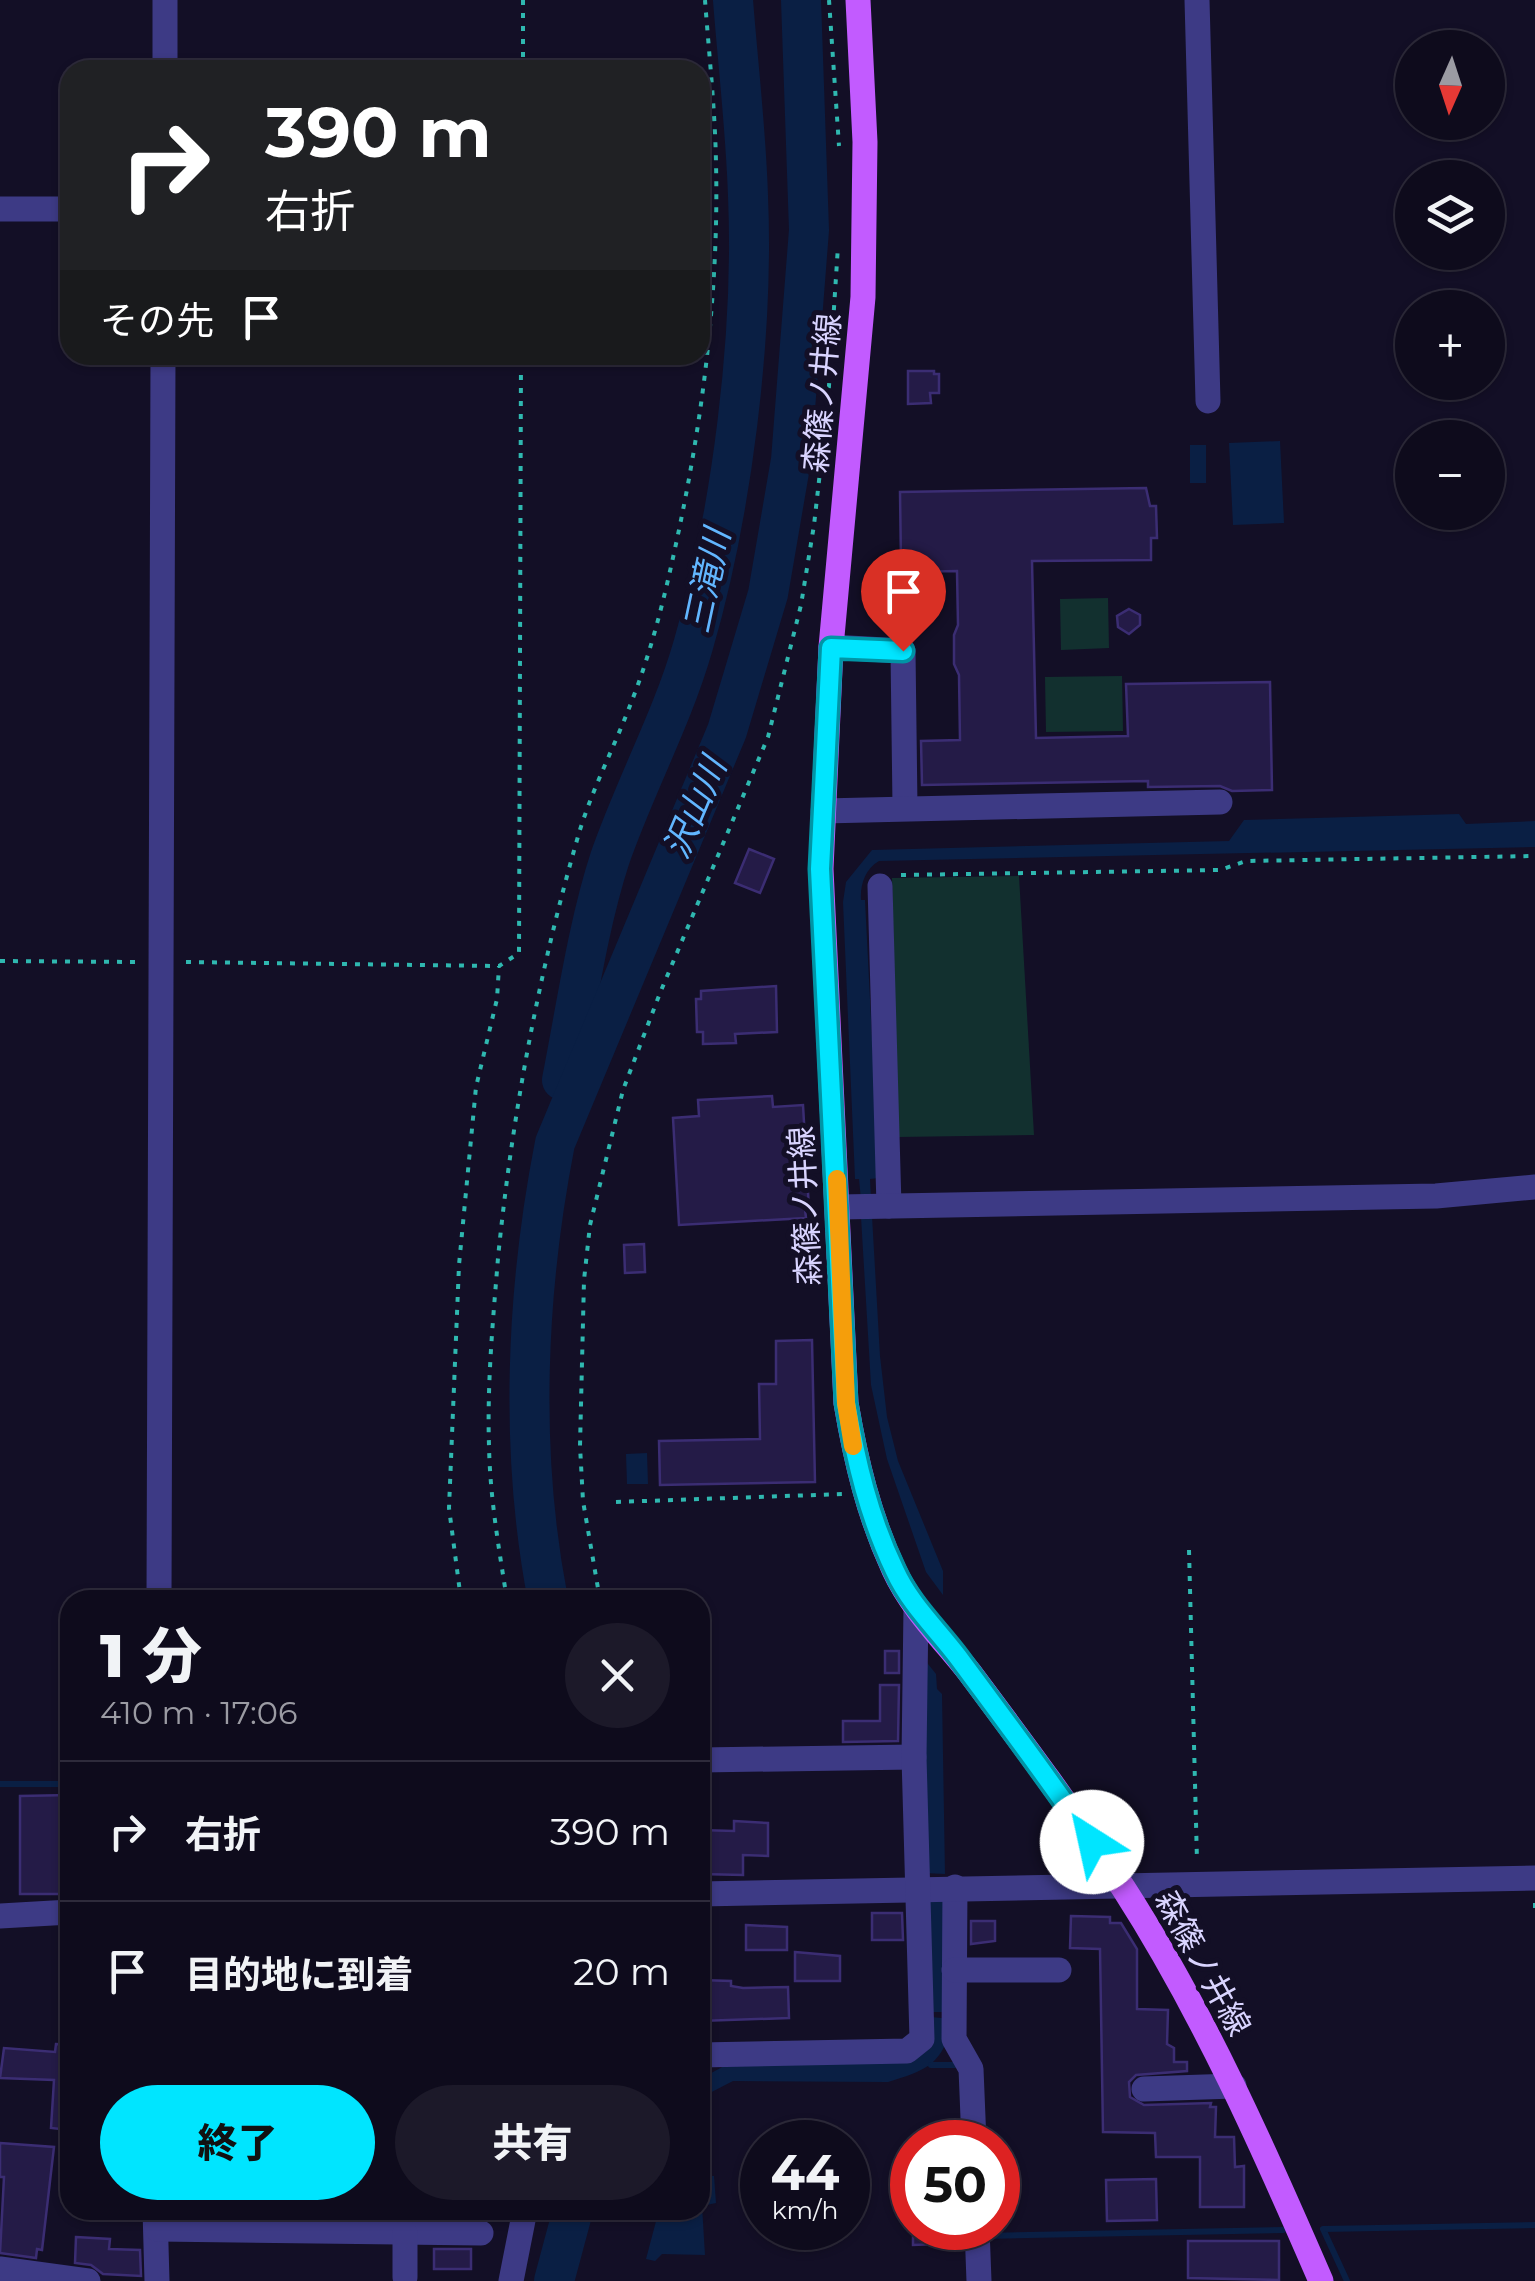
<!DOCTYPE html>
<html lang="ja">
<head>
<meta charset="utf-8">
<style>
	:root { --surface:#0e0b1c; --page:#1c1929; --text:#f1f3f6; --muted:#9b9ba3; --line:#2e2b3b; --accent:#00e5ff }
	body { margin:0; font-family:Montserrat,"Noto Sans JP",sans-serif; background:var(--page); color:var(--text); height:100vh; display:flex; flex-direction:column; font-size:38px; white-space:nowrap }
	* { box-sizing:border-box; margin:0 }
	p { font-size:32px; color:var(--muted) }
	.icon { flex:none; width:55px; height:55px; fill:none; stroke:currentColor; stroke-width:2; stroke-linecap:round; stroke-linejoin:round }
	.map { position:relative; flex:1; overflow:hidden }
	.details { position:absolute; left:60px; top:1590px; width:650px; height:630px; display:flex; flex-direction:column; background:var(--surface); border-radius:30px; box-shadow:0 2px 8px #0004,0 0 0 2px var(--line) }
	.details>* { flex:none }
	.banner { position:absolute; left:60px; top:60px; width:650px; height:305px; border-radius:30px; box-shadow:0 2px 8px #0004,0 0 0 2px var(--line); background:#202124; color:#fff; overflow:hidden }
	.needle { width:65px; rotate:183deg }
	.tools { position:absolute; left:1395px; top:30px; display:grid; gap:20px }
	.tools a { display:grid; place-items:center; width:110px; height:110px; border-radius:50%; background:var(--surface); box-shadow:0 2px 8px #0004,0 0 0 2px var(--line); font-size:50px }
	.speed { position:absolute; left:740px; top:2120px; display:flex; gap:20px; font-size:50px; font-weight:700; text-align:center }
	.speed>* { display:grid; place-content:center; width:130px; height:130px; border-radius:50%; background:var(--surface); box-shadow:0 2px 8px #0004,0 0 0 2px var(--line); line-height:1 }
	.speed small { font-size:25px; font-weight:400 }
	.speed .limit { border:15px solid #d22; background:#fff; color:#111 }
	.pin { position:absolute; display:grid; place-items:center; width:85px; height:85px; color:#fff; margin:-102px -42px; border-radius:50% 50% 50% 0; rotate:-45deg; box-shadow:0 0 10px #0007 }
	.pin .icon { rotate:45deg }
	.me { position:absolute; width:110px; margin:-55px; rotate:325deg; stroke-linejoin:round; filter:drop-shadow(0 0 8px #0008) }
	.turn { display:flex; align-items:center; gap:35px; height:210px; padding:0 40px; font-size:45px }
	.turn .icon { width:130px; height:130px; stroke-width:2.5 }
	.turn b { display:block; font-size:70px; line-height:85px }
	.then { display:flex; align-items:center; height:95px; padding:0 40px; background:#0003; gap:20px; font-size:38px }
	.round { display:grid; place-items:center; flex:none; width:105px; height:105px; border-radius:52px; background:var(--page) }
	.summary { display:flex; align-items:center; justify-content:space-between; height:170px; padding:0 40px }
	h1 { font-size:60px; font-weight:800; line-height:75px }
	.button { display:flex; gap:20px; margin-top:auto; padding:20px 40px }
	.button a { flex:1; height:115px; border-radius:60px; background:var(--accent); color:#111; font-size:40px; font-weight:800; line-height:115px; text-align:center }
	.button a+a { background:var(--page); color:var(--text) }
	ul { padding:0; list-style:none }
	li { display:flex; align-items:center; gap:30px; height:140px; padding:0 40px; border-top:2px solid var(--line) }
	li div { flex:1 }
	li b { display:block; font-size:38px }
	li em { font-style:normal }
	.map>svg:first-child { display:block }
	.green { fill:#12302f }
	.water { fill:#0a1f44 }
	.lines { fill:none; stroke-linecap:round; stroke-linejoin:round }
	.stream { stroke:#0a1f44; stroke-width:6 }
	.river { stroke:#0a1f44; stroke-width:40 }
	.building { fill:#241b47; stroke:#3b2d73; stroke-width:2.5 }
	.path { stroke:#2fb8b0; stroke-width:4; stroke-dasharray:5 8; stroke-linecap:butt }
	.minor { stroke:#3d3a85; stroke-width:25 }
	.major { stroke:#c25bff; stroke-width:25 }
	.route-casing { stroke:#0095a6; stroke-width:25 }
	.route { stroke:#00e5ff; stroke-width:18 }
	.slow { stroke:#f59e0b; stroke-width:18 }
	.labels { text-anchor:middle; stroke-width:10; stroke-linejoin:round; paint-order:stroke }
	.street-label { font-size:32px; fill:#d9d4ff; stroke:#130f26 }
	.water-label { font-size:35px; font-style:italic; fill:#62b6ff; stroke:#130f26 }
</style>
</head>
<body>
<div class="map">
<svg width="1535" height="2281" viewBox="0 0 1535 2281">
	<rect width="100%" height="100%" fill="#130f26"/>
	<g class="green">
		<polygon points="1108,598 1109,648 1061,650 1060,599"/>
		<polygon points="1122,676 1123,731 1046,732 1045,677"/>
		<polygon points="1019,876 1034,1135 898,1137 892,878"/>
	</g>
	<g class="water">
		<polygon points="1280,441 1284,523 1233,525 1229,443"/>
		<rect x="1190" y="445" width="16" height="38"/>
		<path d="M 1459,814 L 1466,824 L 1535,821 L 1535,847 L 879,861 C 865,869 860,885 861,900 L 865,900 L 879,1178 L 870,1179 L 871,1199 L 861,1200 L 859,1179 L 855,1179 L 843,902 L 846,882 L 872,850 L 1229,841 L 1244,820 Z"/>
		<polygon points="872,1216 880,1356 887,1417 898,1461 943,1571 943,1595 926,1572 887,1459 871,1385 861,1217"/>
		<polygon points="647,1453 648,1484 627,1484 626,1454"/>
		<polygon points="920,1654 936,1674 937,1689 942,1694 945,1874 925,1873"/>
		<polygon points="928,1901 949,1901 950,2012 929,2012"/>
		<path d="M 931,2017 L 952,2019 C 945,2063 928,2070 888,2082 L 733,2081 L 700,2098 L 700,2079 L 728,2064 L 902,2059 Z"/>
		<polygon points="700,2176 714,2176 716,2203 702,2206 705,2255 662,2254 655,2261 646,2259 659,2210 700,2210"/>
	</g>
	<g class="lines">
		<g class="stream">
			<polyline points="0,1784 70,1784"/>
			<polyline points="931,2065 960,2065"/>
			<polyline points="984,2236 1283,2230"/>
			<polyline points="1347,2281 1323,2229 1535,2225"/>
		</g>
		<g class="river">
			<path d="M 562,1080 C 576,1009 588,925 610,858 C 635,786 672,719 693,646 C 732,513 754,335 748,196 C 746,131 738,65 733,0"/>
			<path d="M 548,1600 C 519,1451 526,1291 555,1143 L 727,731 L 768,594 L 791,460 L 809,230 L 801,0"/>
			<polyline points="554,2281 573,2210"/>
		</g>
	</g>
	<g class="building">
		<polygon points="908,371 934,371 934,374 939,374 939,393 930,393 931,403 908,404"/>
		<polygon points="1146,488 1150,506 1156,506 1157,538 1151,538 1151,560 1032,561 1036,738 1128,736 1126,684 1270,682 1272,790 1232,791 1220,786 1148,787 1148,781 922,785 921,741 960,740 959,675 954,664 954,635 958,625 957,571 907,572 906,563 901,563 900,492"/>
		<polygon points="1129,609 1140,615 1140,625 1129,634 1118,627 1117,616"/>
		<polygon points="749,849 774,859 760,893 735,883"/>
		<polygon points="776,986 777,1032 735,1034 736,1043 703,1044 703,1032 697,1032 696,999 701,999 701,991"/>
		<polygon points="772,1096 773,1107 803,1105 809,1209 805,1209 806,1218 679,1225 673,1118 699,1116 698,1100"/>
		<polygon points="644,1244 645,1272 625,1273 624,1245"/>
		<polygon points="812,1340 815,1482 660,1485 659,1441 760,1439 759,1384 776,1384 776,1341"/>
		<rect x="885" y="1651" width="14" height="22"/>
		<polygon points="880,1685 899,1685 898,1741 843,1742 843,1721 880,1721"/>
		<polygon points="70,1795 70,1894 20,1894 20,1796"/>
		<polygon points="734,1821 768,1823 768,1856 743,1855 743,1875 700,1874 700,1830 734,1831"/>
		<polygon points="872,1913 902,1913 903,1940 872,1940"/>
		<polygon points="1071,1916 1110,1917 1110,1923 1121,1923 1137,1949 1137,2009 1168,2010 1167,2044 1174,2048 1174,2062 1187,2062 1187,2071 1136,2075 1129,2082 1130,2097 1144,2105 1211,2103 1210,2107 1216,2107 1215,2137 1234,2137 1235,2167 1244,2166 1244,2207 1200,2207 1200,2157 1156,2157 1155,2133 1103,2132 1100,1949 1070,1948"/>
		<polygon points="971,1921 995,1921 995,1941 971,1944"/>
		<polygon points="746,1925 787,1927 787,1950 746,1950"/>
		<polygon points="795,1952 840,1956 840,1981 795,1981"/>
		<polygon points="700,1980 731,1981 731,1986 743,1988 788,1987 789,2018 700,2021"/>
		<polygon points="56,2044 70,2045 70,2130 51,2128 54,2080 0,2078 4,2048 55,2052"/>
		<polygon points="0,2143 54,2147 42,2250 37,2249 36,2258 0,2253 4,2177 0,2177"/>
		<polygon points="1156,2179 1157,2220 1107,2221 1106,2180"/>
		<polygon points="913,2228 938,2228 938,2244 913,2245"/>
		<polygon points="76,2237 110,2239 109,2249 140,2250 141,2276 103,2274 91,2265 75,2263"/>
		<polygon points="1188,2241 1279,2241 1279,2280 1188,2278"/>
		<rect x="434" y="2249" width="37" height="20"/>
	</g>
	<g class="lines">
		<g class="path">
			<polyline points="829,0 839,146"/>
			<polyline points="523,70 523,0"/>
			<polyline points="828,401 838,246"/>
			<polyline points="901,875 1220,870 1246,861 1535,856"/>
			<polyline points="0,961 136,962"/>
			<polyline points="186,962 499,966 519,953 521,355"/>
			<polyline points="616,1502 843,1494"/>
			<polyline points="1189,1550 1197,1861"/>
			<polyline points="461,1600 449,1508 459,1265 476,1087 497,999 499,966"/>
			<path d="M 507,1600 C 499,1549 490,1498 489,1446 C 487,1383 493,1320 498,1258 C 512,1117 538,976 577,840 C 590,793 614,748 631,703 C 650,655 663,604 674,553 C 702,426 719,294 716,163 C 715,109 709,54 705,0"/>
			<polyline points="600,1600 583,1501 580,1446 584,1280 590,1225 623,1090 660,993 768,737 801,605 814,525 827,410"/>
			<polyline points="1535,1903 1535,1913"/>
		</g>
		<g class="minor">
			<polyline points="1197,0 1208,401"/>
			<polyline points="165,70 165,0"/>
			<polyline points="0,209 70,209"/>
			<polyline points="831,647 903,651 905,807"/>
			<polyline points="823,811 1220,802"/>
			<polyline points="880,886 889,1206"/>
			<polyline points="839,1207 1436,1196 1535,1187"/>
			<polyline points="159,1600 163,355"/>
			<polyline points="700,1760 914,1757"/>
			<polyline points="955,1887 954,2039 971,2069 974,2142"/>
			<polyline points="700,1894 1535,1878"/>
			<polyline points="0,1916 70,1912"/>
			<polyline points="954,1970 1059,1970"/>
			<polyline points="700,2055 907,2051 922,2039 914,1757 916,1607"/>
			<polyline points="1144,2089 1234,2086"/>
			<polyline points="155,2210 157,2281"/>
			<polyline points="977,2228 979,2281"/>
			<polyline points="157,2229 481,2233"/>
			<polyline points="405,2233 405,2277"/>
			<polyline points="0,2269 88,2281"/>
			<polyline points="511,2281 525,2210"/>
		</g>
		<path class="major" d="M 858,0 L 865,142 L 863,297 L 831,647 L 821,869 L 846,1403 C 856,1462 869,1516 894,1570 C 912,1609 944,1640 970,1673 C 1023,1744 1076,1815 1124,1889 C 1203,2012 1263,2147 1321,2281"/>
	</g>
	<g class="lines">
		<defs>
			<path id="route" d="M 903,651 L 831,648 L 820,869 L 846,1403 C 856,1462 869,1517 895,1571 C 910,1604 936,1628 958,1657 C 1003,1718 1049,1779 1092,1842"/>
		</defs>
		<use href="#route" class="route-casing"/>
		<use href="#route" class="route"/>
		<polyline class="slow" points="837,1179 846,1403 853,1446"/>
	</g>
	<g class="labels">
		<g class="street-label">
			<text transform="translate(822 393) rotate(-85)" y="11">森篠ノ井線</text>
			<text transform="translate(805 1206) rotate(-93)" y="11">森篠ノ井線</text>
			<text transform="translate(1203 1963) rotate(61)" y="11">森篠ノ井線</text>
		</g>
		<g class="water-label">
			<text transform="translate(707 581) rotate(-78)" y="12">三滝川</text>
			<text transform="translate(695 808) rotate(-67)" y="12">沢山川</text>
		</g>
	</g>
</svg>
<div class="tools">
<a><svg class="needle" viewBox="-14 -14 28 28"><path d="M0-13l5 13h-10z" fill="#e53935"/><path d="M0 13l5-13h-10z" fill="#9b9ba3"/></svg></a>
<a><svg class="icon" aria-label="layers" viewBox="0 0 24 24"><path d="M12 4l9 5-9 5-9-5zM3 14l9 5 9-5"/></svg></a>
<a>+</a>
<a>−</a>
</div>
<div class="speed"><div>44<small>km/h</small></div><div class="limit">50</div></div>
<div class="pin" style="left:903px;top:651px;background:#d93025"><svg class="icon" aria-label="arrive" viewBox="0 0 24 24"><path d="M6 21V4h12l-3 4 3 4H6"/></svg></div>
<svg class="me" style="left:1092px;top:1842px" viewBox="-20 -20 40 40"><circle r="19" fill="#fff"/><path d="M0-13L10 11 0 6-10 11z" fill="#00e5ff"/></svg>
<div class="banner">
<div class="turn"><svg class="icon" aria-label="right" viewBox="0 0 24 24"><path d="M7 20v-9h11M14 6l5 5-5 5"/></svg><div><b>390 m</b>右折</div></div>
<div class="then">その先<svg class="icon" aria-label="arrive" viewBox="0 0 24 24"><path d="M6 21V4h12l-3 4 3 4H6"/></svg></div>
</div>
<section class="details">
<div class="summary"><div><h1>1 分</h1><p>410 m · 17:06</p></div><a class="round"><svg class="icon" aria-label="close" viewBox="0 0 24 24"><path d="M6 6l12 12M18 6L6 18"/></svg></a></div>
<ul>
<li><svg class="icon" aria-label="right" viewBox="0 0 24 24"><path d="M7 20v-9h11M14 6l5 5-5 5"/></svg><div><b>右折</b></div><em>390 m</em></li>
<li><svg class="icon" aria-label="arrive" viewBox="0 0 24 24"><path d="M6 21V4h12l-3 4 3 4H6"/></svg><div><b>目的地に到着</b></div><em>20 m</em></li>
</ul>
<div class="button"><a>終了</a><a>共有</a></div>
</section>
</div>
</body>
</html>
